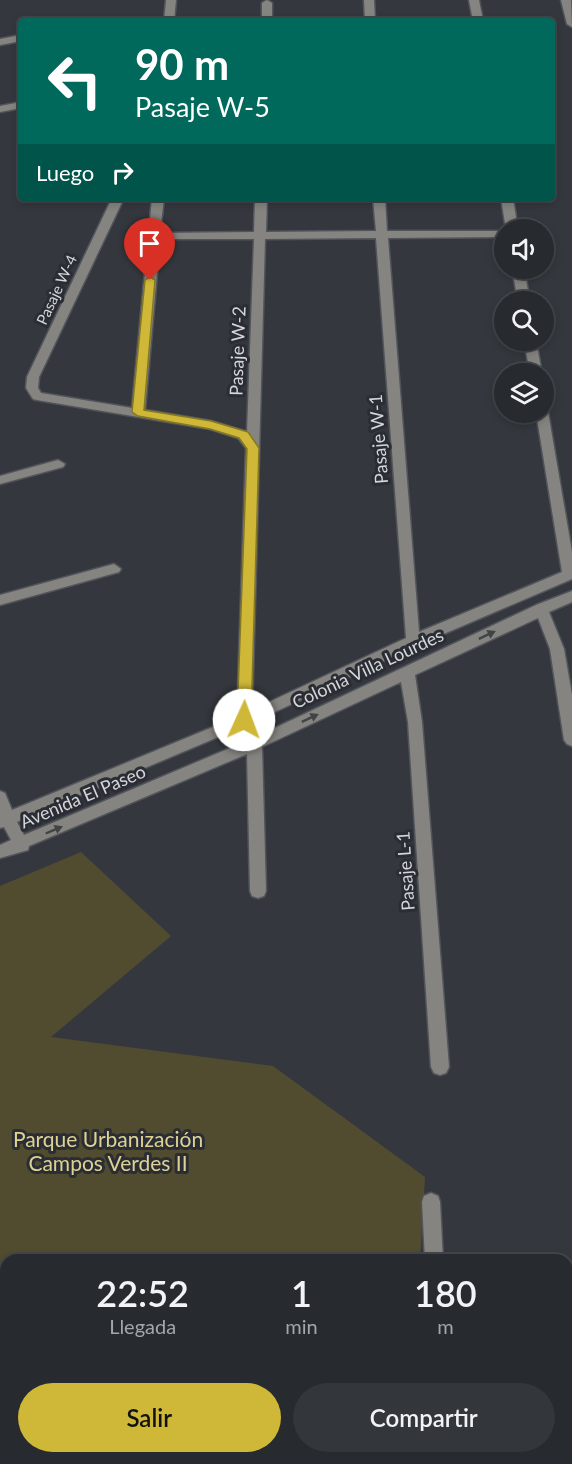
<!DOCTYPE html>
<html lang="es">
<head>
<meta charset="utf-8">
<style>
	:root { --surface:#272a2e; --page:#33363a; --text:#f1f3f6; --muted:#a4a7aa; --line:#43464a; --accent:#cfb837 }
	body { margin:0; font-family:Lato,sans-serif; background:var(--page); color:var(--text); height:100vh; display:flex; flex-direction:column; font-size:22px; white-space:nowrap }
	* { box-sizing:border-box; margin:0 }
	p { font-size:20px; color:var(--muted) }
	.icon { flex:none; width:33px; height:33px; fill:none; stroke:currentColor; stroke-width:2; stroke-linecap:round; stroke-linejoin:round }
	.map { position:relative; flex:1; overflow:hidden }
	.sheet { position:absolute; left:0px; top:1254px; width:573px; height:210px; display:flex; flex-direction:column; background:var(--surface); border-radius:18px 18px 0 0; box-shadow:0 3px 9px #0003,0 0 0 2px var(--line) }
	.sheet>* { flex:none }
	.guide { position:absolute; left:18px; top:18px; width:537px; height:183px; border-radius:6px; box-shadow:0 3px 9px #0003,0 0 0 2px var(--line); background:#00695c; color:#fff; overflow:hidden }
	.tools { position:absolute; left:494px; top:219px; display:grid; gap:12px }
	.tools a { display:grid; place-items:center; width:60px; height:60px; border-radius:50%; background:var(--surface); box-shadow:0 3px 9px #0003,0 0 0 2px var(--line); font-size:30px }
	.pin { position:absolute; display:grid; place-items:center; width:51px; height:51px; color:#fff; margin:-62px -26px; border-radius:50% 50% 50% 0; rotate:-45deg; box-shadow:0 0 6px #0007 }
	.pin .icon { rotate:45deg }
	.me { position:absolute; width:66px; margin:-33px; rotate:2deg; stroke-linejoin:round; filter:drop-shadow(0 0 4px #0008) }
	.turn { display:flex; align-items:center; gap:21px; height:126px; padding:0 18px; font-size:27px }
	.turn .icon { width:78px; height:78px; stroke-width:2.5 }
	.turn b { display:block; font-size:42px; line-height:51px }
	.then { display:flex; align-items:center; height:57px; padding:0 18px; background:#0003; gap:12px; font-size:22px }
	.eta { display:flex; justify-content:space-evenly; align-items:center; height:102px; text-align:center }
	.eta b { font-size:36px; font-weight:600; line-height:42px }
	.button { display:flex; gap:12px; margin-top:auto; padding:12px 18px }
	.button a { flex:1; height:69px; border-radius:36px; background:var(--accent); color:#111; font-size:24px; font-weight:600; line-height:69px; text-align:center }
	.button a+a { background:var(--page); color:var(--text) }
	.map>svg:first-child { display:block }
	.green { fill:#514c30 }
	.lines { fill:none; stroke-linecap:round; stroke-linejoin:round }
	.minor-casing { stroke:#51545a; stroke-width:3 }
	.minor { fill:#858480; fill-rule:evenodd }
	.oneway { fill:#414447 }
	.route { fill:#cfb837; stroke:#877824; stroke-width:1.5 }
	.labels { text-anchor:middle; stroke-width:6; stroke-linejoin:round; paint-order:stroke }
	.far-street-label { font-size:15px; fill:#d4d6da; stroke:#2a2e34 }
	.street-label { font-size:18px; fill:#d4d6da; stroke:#2a2e34 }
	.near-park-label { font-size:21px; fill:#ded293; stroke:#2a2e34 }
</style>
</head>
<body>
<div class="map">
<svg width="572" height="1464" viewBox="0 0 572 1464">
	<rect width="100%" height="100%" fill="#34383e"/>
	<g class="green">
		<polygon points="81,852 171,936 51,1037 273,1066 425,1177 420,1260 6,1260 6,1448 0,1447 0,886"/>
		<polygon points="73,1458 407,1458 407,1464 113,1464"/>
	</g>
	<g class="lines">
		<defs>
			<g id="minor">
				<polygon points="166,0 176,0 174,21 164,21"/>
				<polygon points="267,0 272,3 272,21 262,21 262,3"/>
				<polygon points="364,0 374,0 375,21 365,21"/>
				<polygon points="469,0 479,0 483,21 473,21"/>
				<polygon points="561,0 571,0 572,27 567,24"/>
				<polygon points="21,35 21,41 0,45 0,39"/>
				<polygon points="21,102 21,108 0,112 0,106"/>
				<path d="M 112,198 L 124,198 L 39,377 L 38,388 L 41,393 L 132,408 L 152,198 L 164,198 L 160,233 L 254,232 L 255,198 L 267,198 L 266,232 L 376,231 L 373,198 L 385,198 L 387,231 L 504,231 L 504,237 L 388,238 L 419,632 L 562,572 L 536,412 L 543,412 L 543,408 L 548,412 L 572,552 L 572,579 L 418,645 L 249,724 L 17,822 L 24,835 L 249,740 L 536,605 L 572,591 L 572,602 L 549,612 L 564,649 L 572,695 L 572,746 L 567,744 L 564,740 L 550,649 L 538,618 L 415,675 L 422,722 L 449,1067 L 446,1073 L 440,1075 L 434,1073 L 431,1067 L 408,722 L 401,682 L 262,747 L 266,891 L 264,896 L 258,898 L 252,896 L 250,891 L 247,754 L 29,846 L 28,850 L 0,858 L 0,845 L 11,840 L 4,827 L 0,828 L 0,791 L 5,793 L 12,810 L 237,717 L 246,448 L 238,438 L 210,429 L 37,400 L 33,399 L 26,388 L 27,377 ZM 376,238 L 406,638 L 252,710 L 265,239 ZM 160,239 L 254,239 L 247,432 L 211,421 L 145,410 Z"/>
				<polygon points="501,198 513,198 518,230 506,230"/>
				<polygon points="512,268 524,268 530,302 518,302"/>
				<polygon points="524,340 536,340 542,374 530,374"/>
				<polygon points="58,460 65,464 63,467 0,484 0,476"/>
				<polygon points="114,564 121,569 119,572 0,605 0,595"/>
				<polygon points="431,1193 438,1196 440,1202 443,1260 425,1260 422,1202 424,1196"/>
				<rect x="432" y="1458" width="20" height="6"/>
			</g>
		</defs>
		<use href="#minor" class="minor-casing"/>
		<use href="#minor" class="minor"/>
	</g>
	<defs><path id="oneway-solid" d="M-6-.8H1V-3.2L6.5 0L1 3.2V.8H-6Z" transform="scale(1.5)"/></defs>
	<g class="oneway">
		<use href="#oneway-solid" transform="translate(487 635) rotate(-25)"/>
		<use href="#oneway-solid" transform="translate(310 718) rotate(-25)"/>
		<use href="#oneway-solid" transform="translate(54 830) rotate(-23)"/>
	</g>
	<polygon class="route" points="150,277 155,280 144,410 211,421 248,432 259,448 251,720 244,725 237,720 247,449 239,438 210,429 138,416 132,412 145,280"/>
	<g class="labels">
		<g class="far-street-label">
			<text transform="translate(57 290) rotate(-65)" y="5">Pasaje W-4</text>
		</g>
		<g class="street-label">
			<text transform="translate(238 351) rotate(-88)" y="6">Pasaje W-2</text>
			<text transform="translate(379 439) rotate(-94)" y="6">Pasaje W-1</text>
			<text transform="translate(368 669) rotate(-25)" y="6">Colonia Villa Lourdes</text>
			<text transform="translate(83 797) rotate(-23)" y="6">Avenida El Paseo</text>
			<text transform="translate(406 871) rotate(-94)" y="6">Pasaje L-1</text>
		</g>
		<g class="near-park-label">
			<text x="108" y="1147">Parque Urbanización<tspan x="108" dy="24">Campos Verdes II</tspan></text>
		</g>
	</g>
</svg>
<div class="tools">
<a><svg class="icon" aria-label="sound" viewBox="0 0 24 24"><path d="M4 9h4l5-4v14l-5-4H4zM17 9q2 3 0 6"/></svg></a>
<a><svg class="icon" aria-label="search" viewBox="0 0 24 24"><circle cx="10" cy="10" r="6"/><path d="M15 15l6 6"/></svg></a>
<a><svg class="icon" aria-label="layers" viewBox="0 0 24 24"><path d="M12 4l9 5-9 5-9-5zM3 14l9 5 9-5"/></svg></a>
</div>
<div class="pin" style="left:150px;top:280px;background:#d93025"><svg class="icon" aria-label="arrive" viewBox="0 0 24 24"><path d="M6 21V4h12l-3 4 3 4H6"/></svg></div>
<svg class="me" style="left:244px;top:720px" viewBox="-20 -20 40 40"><circle r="19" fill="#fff"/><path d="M0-13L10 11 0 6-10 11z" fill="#cfb837"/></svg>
<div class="guide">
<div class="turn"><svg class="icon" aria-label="left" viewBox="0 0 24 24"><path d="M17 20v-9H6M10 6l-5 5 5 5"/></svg><div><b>90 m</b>Pasaje W-5</div></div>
<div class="then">Luego<svg class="icon" aria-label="right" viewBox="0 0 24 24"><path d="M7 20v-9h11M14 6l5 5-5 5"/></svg></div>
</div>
<section class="sheet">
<div class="eta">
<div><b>22:52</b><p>Llegada</p></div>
<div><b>1</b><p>min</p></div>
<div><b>180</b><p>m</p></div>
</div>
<div class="button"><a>Salir</a><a>Compartir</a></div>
</section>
</div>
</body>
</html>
